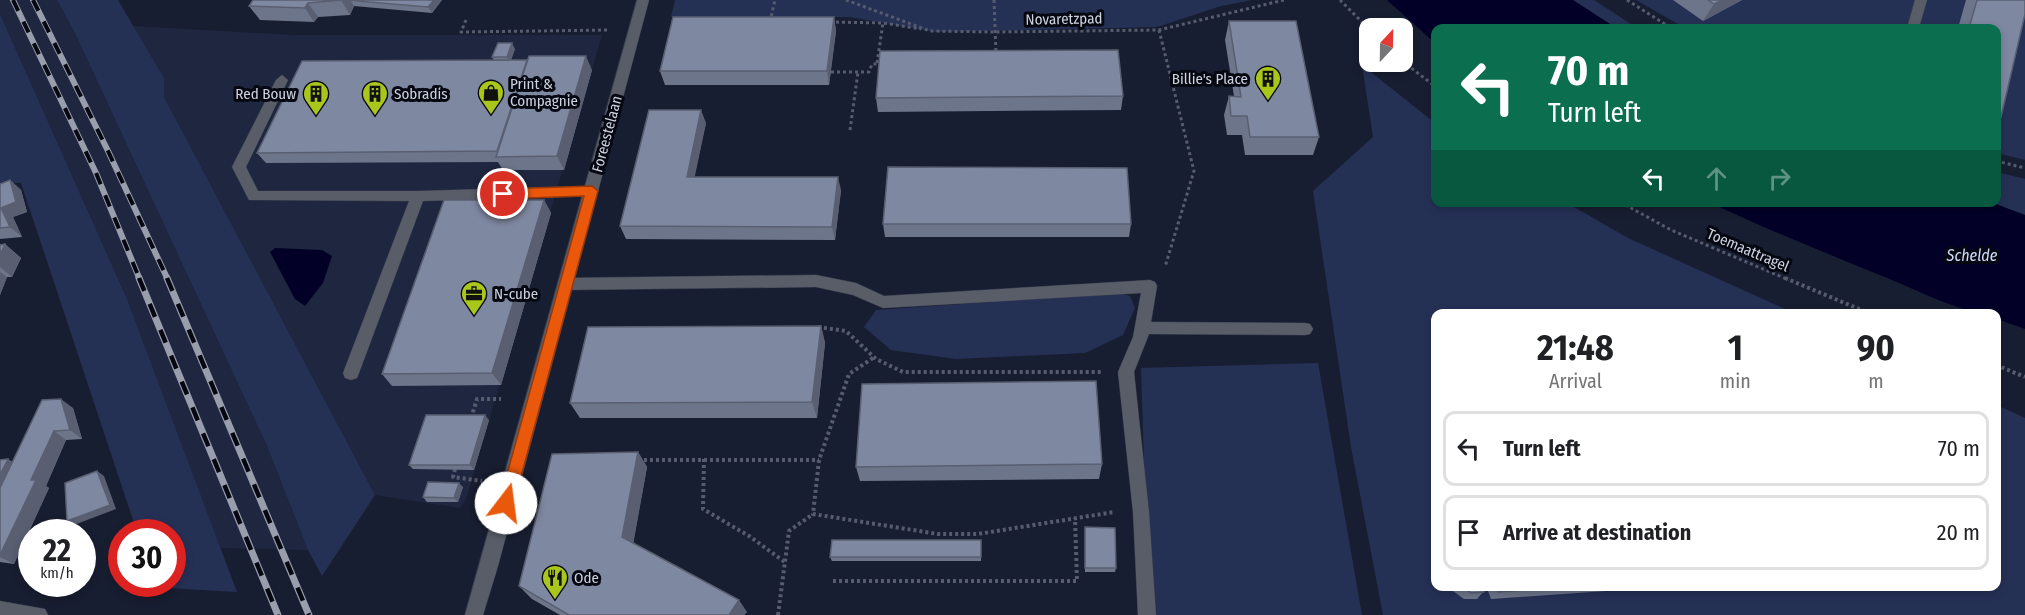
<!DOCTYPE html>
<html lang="en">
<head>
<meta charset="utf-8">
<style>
	:root { --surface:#fff; --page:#f6f6f6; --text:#202124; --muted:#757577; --line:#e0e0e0 }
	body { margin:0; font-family:"Fira Sans Condensed",sans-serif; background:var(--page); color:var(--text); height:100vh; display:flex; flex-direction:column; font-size:22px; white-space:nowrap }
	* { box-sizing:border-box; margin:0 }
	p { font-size:20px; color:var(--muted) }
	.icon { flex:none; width:33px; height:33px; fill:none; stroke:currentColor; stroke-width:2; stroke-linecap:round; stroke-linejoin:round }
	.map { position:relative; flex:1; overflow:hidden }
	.sheet { position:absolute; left:1431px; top:309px; width:570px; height:282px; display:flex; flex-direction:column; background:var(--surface); border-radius:12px; box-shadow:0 3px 9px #0003 }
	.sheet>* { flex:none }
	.banner { position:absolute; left:1431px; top:24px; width:570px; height:183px; border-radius:12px; box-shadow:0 3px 9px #0003; background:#0b6e4f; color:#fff; overflow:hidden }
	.needle { width:39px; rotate:22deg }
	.controls { position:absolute; left:1359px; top:18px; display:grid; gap:12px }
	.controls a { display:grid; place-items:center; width:54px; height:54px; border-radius:12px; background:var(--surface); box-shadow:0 3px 9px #0003; font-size:30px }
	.speed { position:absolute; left:18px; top:519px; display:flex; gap:12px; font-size:30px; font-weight:700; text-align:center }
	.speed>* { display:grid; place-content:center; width:78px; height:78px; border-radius:50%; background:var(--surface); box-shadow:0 3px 9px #0003; line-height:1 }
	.speed small { font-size:15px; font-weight:400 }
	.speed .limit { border:9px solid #d22; background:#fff; color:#111 }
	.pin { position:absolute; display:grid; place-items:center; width:51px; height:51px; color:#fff; margin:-26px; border:3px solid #fff; border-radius:50%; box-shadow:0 2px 6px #0007 }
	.me { position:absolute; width:66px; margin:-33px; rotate:15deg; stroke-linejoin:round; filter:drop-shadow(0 0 4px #0008) }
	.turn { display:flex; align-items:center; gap:21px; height:126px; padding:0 18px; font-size:27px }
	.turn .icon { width:78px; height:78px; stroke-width:2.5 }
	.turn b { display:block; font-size:42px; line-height:51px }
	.lanes { display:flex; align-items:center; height:57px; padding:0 18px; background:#0003; justify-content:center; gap:30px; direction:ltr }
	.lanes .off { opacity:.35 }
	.eta { display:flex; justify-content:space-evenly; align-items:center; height:102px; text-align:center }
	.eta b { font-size:36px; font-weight:700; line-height:42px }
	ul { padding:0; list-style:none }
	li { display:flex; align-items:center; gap:18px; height:75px; margin:0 12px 9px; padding:0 6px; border:3px solid var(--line); border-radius:12px }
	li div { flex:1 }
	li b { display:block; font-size:22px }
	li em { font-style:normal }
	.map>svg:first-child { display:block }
	.built { fill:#1f2740 }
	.green { fill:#253055 }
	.water { fill:#020027 }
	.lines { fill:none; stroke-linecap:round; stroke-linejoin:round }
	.lane-casing { stroke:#353b4d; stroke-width:1 }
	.street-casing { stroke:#353b4d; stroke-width:1 }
	.path-far1 { stroke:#565c6d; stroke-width:3; stroke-dasharray:3 3; stroke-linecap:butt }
	.path { stroke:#565c6d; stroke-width:4; stroke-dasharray:3 3; stroke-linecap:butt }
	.lane { fill:#595d68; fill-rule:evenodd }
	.street { fill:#595d68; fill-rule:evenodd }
	.rail-far1-casing { stroke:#999ead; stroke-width:6 }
	.rail-casing { stroke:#999ead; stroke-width:7 }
	.rail-far1 { stroke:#060811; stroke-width:4; stroke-dasharray:12; stroke-linecap:butt }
	.rail { stroke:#060811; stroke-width:4.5; stroke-dasharray:14; stroke-linecap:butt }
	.wall { fill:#6d758a }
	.shaded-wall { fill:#595f71 }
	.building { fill:#7f88a1; stroke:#595f71; stroke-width:1.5 }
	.route { fill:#ea580c; stroke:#983908; stroke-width:1.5 }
	.labels { text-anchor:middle; stroke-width:6; stroke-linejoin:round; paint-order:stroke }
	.street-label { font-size:15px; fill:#ced3e0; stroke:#060811 }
	.poi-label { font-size:15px; fill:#ced3e0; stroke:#060811; text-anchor:start }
	.water-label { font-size:16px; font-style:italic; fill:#d1dcfc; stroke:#060811 }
</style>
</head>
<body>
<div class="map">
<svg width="2025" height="615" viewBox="0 0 2025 615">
	<rect width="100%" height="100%" fill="#181e31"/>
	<g class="built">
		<polygon points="0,0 57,0 74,31 267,446 308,550 220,548 127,299 0,14"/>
		<polygon points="133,26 294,35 602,35 466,499 460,508 375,495 164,97 164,78"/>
	</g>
	<g class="green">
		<polygon points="57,0 118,0 164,78 164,97 375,495 322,576 308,550 267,446 74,31"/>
		<polygon points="675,0 1252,0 1221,6 1157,27 935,32 850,17 671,17"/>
		<polygon points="1573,0 1594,0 1637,28 1616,28"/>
		<polygon points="1636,0 2025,0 2025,160 1997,153 1996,28 1685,28"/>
		<polygon points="0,14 127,299 237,592 131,586 134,584 172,584 172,532 137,532 21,183 0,183"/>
		<polygon points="1362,65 1435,123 1436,202 1567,203 1628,238 1794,313 1436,314 1436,586 1996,586 1997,405 2025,418 2025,615 1383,615 1351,447 1313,191 1373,137"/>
		<polygon points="1997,172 2025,179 2025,215 1993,203 1996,202"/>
		<polygon points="1118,293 1130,296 1135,308 1123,335 1085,353 956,359 891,350 864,327 876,310"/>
		<polygon points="1318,363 1362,615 1149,615 1141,368"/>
	</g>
	<g class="water">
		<polygon points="1387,0 1573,0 1616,28 1436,28 1435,43"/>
		<path d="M 1993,203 L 2025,215 L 2025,329 L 1997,319 L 1996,314 C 1962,314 1924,293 1892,280 C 1831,255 1770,231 1711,203 Z"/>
		<polygon points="275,248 322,250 332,256 323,283 305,306 295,299 270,252"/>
	</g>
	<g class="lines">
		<defs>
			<g id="lane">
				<polygon points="282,75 288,80 246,167 258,191 418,191 592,186 599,191 592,196 423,201 359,373 357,378 351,380 345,378 343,373 409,201 249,200 232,167 276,80"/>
				<polygon points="816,275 856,283 884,296 1150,280 1155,282 1157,286 1151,322 1305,323 1310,324 1313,329 1310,334 1305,335 1149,334 1134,372 1149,512 1156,615 1138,615 1133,512 1118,372 1133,337 1141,293 883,308 853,295 816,287 565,290 560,288 558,284 560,280 565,278"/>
			</g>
			<g id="street">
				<polygon points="637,0 649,0 498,566 483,615 465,615"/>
				<polygon points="1915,0 1927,0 1919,28 1907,28"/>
				<polygon points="0,601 45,609 48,615 0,615"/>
			</g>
		</defs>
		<use href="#lane" class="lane-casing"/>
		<use href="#street" class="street-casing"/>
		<g class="path-far1">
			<polyline points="846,0 930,31 994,32 1159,30 1284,0"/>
			<polyline points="994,0 996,53"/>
			<polyline points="1340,0 1370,30"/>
			<polyline points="1627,0 1671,28"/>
			<polyline points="466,20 461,32 610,30"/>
			<polyline points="770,22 775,0"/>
			<polyline points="830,22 883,23 921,29"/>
			<polyline points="1159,30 1194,171 1165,267"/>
			<polyline points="1402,61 1436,87"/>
			<polyline points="877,63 883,23"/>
			<polyline points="831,72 869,72 872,64 884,64"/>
			<polyline points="850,130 858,72"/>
			<polyline points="1996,161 2025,168"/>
			<polyline points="1620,202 1671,230 1789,280"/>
		</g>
		<g class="path">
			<polyline points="1785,278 1871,314"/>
			<polyline points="818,327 846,331 876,359 903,372 1101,372"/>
			<polyline points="873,358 849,374 819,460 813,514 938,534 978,534 1114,512"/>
			<polyline points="1996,365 2025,377"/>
			<polyline points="471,418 477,399 501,399"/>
			<polyline points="704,459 703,509 749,536 785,562"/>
			<polyline points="638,460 819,460"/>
			<polyline points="455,469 453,477 482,481"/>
			<polyline points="833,581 1077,581 1075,518"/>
			<polyline points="778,615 789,531 813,514"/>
		</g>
		<use href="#lane" class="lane"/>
		<use href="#street" class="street"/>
		<defs>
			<g id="rail-far1">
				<polyline points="13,0 96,173 140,280"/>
				<polyline points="33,0 108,151 168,280"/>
			</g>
			<g id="rail">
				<polyline points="139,278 278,615"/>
				<polyline points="167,278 309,615"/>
			</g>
		</defs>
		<use href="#rail-far1" class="rail-far1-casing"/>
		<use href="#rail" class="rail-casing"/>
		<use href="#rail-far1" class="rail-far1"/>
		<use href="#rail" class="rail"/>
	</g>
	<g class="wall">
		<polygon points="253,0 442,0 432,13 354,6 350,15 318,17 314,22 260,20 249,6"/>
		<polygon points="1673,0 1742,0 1703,21"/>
		<polygon points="1966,0 2025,0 2001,117 1996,121 1996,28 1958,28"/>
		<polygon points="834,17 836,31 829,85 665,85 660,71"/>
		<polygon points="1229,21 1319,137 1313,155 1245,155 1242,135 1227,135 1224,115 1229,96 1234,96 1225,40"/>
		<polygon points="515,49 511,60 592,70 564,170 503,170 498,162 266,163 257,153 494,60 492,57"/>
		<polygon points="1123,96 1121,110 878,112 876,98"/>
		<polygon points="706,123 694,177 841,190 835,240 626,239 620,226"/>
		<polygon points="10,180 21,190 27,212 13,217 22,237 0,239 0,184"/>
		<polygon points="544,200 551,213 501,385 392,386 382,374"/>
		<polygon points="883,224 1131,224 1129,237 885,237"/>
		<polygon points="0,244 1,245 5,244 21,258 12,277 7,277 0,295"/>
		<polygon points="821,326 825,343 817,418 580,418 570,403"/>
		<polygon points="73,408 82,439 66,440 46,486 49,488 14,564 0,562 0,460 12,462"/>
		<polygon points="489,420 474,470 413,469 409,465"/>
		<polygon points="638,452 647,467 633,543 747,612 744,615 560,615 532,599 519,586"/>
		<polygon points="1102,464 1099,479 860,481 856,467"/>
		<polygon points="463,487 458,502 427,502 423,497"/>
		<polygon points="1085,527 1116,568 1115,572 1085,572"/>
		<polygon points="981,540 981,561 832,561 830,557"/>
		<polygon points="1452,586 1611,586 1606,591 1491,599 1488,591 1484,591 1477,599 1464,599 1453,591"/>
	</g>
	<g class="shaded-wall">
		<polygon points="341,0 358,0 357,1 351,1 354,6 350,15"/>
		<polygon points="434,0 442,0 432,13 428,7"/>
		<polygon points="1722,0 1742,0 1703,21 1714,4"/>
		<polygon points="308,3 318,17 314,22 305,8"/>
		<polygon points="834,17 836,31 829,85 827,71"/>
		<polygon points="512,43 515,49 510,63 507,57"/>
		<polygon points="586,56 592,70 564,170 557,156"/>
		<polygon points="701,110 706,123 692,190 687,177"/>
		<polygon points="838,177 841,190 835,240 832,227"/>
		<polygon points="10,180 21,190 27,212 13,217 22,237 10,227 1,208"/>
		<polygon points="544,200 551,213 501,385 492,373"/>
		<polygon points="0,244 4,247 5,244 21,258 12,277 0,267"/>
		<polygon points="0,272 7,277 0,295"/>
		<polygon points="821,326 825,343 817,418 812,402"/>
		<polygon points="61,399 73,408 82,439 70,430"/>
		<polygon points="485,415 489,420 474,470 470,465"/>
		<polygon points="54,431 66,440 46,486 49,488 14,564 0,557 0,555 31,480"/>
		<polygon points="638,452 647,467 632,551 622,537"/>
		<polygon points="8,459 26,470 0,525 0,475"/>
		<polygon points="97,471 104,476 116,509 74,525 67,521"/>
		<polygon points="459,483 463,487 458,502 454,498"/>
		<polygon points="739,600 747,612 744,615 729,615"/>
	</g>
	<g class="building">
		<polygon points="253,0 341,0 308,3 305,8 249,6"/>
		<polygon points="358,0 434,0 428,7 357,1"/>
		<polygon points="1708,0 1722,0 1714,4"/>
		<polygon points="1977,0 2025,0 2025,14 2001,117 1996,116 1996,28 1969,28"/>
		<polygon points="673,17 834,17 827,71 660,71"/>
		<polygon points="1229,21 1296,21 1319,137 1250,137 1247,116 1231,116 1229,96 1241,97"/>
		<polygon points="498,43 512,43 507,57 492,57"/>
		<polygon points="1118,50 1123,96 876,98 880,51"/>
		<polygon points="529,56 586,56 557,156 496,157"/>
		<polygon points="527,60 497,151 257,153 302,61"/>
		<polygon points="649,110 701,110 687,177 838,177 832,227 620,226"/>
		<polygon points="888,167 1127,168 1131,224 883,224"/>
		<polygon points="10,180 16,202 1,208 10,227 0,228 0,184"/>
		<polygon points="444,200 544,200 492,373 382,374"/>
		<polygon points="5,244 0,255 0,245"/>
		<polygon points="821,326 812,402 570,403 588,327"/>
		<polygon points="1096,381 1102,464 856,467 862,384"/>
		<polygon points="61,399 70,430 54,431 31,480 36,480 0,555 0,488 42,400"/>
		<polygon points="426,415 485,415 470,465 409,465"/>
		<polygon points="638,452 622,537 739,600 729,615 569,615 519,586 552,454"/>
		<polygon points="8,459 0,475 0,460"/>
		<polygon points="97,471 110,505 67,521 65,483"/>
		<polygon points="428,482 459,483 454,498 423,497"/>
		<polygon points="1085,527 1115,528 1116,568 1085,568"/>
		<polygon points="832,540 981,540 981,557 830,557"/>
		<polygon points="1462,586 1486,586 1484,592 1471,593"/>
		<polygon points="1496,586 1579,586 1498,592"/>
	</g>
	<polygon class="route" points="592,186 598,191 514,503 512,508 506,510 501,508 499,503 584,196 503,199 497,194 503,189"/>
	<defs>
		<symbol id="building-pin" viewBox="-11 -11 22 30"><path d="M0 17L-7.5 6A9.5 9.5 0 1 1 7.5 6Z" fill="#a9c71b" stroke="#060811"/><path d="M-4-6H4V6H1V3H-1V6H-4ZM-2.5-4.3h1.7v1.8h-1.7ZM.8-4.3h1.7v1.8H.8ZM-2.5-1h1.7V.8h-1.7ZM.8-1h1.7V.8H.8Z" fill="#111"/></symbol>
		<symbol id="shop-pin" viewBox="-11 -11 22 30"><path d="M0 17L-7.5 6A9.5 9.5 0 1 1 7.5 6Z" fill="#a9c71b" stroke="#060811"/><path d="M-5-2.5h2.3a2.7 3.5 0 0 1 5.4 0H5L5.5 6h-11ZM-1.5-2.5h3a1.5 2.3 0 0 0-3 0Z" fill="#111"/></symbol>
		<symbol id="office-pin" viewBox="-11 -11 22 30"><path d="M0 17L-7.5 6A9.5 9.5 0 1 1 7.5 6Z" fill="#a9c71b" stroke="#060811"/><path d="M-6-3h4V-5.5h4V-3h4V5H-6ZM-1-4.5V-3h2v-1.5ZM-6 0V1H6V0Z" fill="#111"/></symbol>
		<symbol id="restaurant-pin" viewBox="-11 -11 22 30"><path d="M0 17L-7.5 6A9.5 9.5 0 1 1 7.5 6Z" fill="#a9c71b" stroke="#060811"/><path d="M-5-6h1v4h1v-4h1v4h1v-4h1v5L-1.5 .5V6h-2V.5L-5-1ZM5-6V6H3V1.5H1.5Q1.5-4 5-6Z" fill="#111"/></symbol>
	</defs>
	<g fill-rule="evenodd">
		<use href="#building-pin" x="1253" y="64" width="30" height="40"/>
		<use href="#shop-pin" x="476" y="78" width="30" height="40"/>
		<use href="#building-pin" x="301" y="79" width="30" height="40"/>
		<use href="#building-pin" x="360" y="79" width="30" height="40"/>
		<use href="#office-pin" x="459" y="279" width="30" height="40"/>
		<use href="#restaurant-pin" x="540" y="563" width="30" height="40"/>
	</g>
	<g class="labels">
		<g class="street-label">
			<text transform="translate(1064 19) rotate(-1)" y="5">Novaretzpad</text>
			<text transform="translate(607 134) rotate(-75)" y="5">Foreestelaan</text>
			<text transform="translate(1748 250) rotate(23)" y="5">Toemaattragel</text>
		</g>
		<g class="poi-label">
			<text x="1248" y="84" text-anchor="end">Billie's Place</text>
			<text x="510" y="89">Print &amp;<tspan x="510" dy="17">Compagnie</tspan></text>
			<text x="296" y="99" text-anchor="end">Red Bouw</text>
			<text x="394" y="99">Sobradis</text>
			<text x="494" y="299">N-cube</text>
			<text x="574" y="583">Ode</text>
		</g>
		<g class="water-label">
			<text x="1972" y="261">Schelde</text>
		</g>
	</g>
</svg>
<div class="controls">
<a><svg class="needle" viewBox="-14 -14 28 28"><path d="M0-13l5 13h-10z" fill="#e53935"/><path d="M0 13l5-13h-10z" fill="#757577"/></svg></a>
</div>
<div class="speed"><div>22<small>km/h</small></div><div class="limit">30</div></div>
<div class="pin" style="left:503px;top:194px;background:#d93025"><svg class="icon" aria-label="arrive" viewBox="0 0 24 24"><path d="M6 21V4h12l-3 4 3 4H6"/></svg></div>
<svg class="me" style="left:506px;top:503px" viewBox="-20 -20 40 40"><circle r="19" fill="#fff"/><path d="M0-13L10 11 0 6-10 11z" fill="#ea580c"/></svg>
<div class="banner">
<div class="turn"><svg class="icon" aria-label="left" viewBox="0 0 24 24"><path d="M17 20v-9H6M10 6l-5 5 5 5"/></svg><div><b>70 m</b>Turn left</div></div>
<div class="lanes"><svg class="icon" aria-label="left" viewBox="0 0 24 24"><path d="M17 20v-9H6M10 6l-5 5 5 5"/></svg><svg class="icon off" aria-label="ahead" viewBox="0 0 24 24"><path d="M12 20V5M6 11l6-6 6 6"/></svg><svg class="icon off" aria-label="right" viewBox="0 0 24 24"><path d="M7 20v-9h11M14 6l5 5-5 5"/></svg></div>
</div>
<section class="sheet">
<div class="eta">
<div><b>21:48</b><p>Arrival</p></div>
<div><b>1</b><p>min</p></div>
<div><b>90</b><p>m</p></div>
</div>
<ul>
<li><svg class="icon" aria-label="left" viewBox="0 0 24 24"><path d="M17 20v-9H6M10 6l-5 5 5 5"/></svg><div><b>Turn left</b></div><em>70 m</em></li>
<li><svg class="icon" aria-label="arrive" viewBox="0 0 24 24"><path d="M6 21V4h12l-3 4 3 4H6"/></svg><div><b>Arrive at destination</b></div><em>20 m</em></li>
</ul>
</section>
</div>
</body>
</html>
